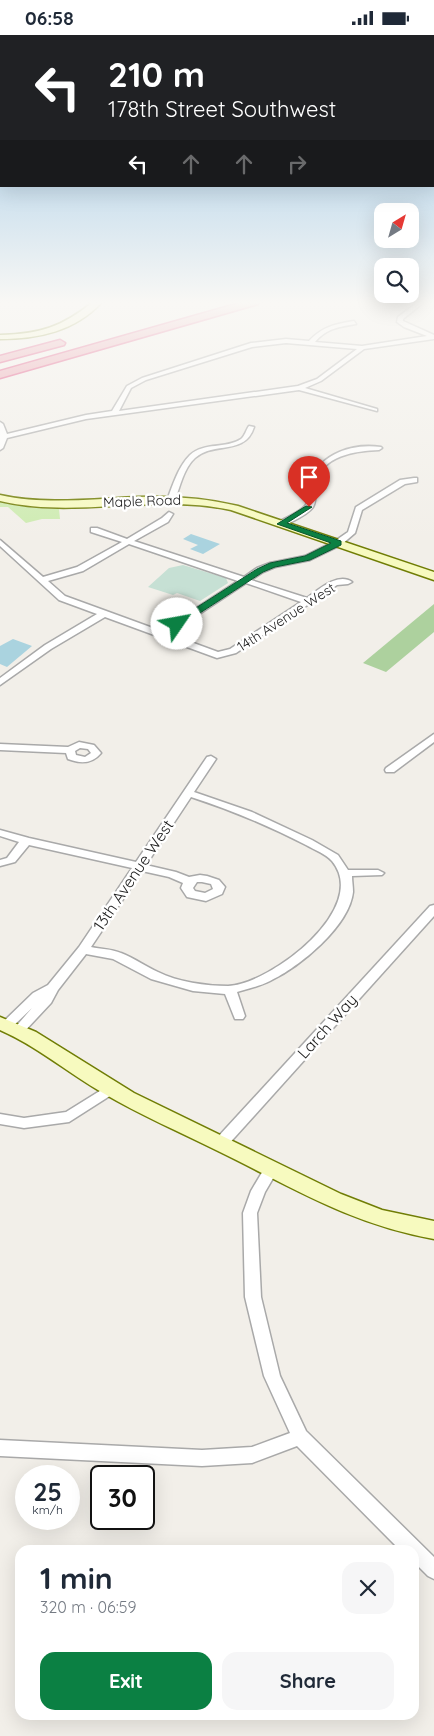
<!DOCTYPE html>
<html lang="en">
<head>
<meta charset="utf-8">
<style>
	:root { --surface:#fff; --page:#f6f6f7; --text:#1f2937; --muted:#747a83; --accent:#0b8043 }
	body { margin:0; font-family:Quicksand,sans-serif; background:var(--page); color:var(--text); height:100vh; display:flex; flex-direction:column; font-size:19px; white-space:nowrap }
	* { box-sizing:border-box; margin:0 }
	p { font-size:16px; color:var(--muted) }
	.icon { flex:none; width:28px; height:28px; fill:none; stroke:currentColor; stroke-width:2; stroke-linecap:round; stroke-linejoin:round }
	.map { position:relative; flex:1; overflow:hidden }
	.drawer { position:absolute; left:15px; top:1510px; width:404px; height:175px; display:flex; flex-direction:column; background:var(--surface); border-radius:15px; box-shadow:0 5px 20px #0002 }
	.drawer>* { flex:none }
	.top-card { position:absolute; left:0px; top:0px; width:435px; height:152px; box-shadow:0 5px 20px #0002; background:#202124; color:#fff; overflow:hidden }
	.needle { width:32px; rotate:37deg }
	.tools { position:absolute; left:374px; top:168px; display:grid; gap:10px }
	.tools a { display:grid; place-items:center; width:45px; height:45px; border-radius:10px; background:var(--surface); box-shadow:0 5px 20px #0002; font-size:25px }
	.speed { position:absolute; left:15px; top:1430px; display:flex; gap:10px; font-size:25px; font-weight:700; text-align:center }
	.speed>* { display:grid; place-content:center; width:65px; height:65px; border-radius:50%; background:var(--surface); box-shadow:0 5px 20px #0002; line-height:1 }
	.speed small { font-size:12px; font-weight:400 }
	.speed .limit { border:2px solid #111; border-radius:8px; background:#fff; color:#111 }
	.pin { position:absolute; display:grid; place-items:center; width:42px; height:42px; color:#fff; margin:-51px -21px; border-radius:50% 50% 50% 0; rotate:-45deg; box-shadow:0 0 5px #0007 }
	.pin .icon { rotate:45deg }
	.me { position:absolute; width:55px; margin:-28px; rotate:57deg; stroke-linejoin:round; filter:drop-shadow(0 0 4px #0008) }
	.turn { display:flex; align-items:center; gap:18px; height:105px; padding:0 25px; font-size:22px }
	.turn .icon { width:65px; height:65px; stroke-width:2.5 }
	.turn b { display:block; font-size:35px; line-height:42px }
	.lanes { display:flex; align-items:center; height:48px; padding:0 25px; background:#0003; justify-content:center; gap:25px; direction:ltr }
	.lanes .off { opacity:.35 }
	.round { display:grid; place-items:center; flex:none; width:52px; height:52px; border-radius:15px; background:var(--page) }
	.headline { display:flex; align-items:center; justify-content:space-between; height:85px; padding:0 25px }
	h1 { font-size:30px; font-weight:700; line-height:38px }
	.action { display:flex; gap:10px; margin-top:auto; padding:10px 25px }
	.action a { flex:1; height:58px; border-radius:15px; background:var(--accent); color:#fff; font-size:20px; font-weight:700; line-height:58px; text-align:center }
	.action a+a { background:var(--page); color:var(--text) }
	.status { display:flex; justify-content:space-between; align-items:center; height:35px; padding:0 25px; background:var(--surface); direction:ltr }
	.status svg { height:14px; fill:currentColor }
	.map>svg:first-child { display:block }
	.grass { fill:#cdebb0 }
	.forest { fill:#add19e }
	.wetland { fill:#c6e0d4 }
	.water { fill:#aad3df }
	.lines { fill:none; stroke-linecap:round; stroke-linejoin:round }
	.street-casing { stroke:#a9a9a9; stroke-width:3 }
	.secondary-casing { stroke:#707d05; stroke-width:3 }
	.highway-casing { stroke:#dc2a67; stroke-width:3 }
	.street { fill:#fff; fill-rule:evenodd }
	.secondary { fill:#f7fabf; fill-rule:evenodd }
	.highway { fill:#e892a2; fill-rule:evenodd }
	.route { fill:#0b8043; stroke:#07532c }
	.labels { text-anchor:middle; stroke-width:5; stroke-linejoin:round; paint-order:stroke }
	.far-street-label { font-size:14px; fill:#222; stroke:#fff }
	.street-label { font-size:16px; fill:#222; stroke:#fff }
</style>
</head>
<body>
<div class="status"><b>06:58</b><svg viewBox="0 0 49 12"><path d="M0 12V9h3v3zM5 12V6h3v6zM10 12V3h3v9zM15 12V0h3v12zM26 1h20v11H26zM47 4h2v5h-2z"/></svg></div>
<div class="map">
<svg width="434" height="1701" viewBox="0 0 434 1701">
	<rect width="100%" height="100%" fill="#f2efe9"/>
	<polygon class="grass" points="0,467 36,473 59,474 60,484 42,484 26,488 8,472 0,472"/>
	<polygon class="forest" points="434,569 434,597 386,637 363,628"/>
	<polygon class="wetland" points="183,530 226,543 228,548 200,566 177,558 173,560 148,552 169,533"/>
	<g class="water">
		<polygon points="191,499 220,509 203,519 190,514 198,510 183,504"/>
		<polygon points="13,604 32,611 7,632 0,629 0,611"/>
	</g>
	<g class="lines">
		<defs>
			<g id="street">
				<path d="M 418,267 L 424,267 L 403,284 L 403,286 L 434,300 L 434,304 L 364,314 L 321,346 L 305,353 L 377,374 L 377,376 L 299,355 L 86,384 L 7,403 L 3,413 L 0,415 L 0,387 L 3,389 L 7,399 L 86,380 L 112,376 L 127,351 L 142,343 L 251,308 L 286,304 L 309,306 C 322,292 335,289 354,286 L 356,289 C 339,292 327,293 315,307 L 362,311 L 427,301 L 404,292 L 397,287 L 398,282 ZM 286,308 L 357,314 L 317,344 L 298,351 L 119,376 L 131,353 L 146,345 L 252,312 Z"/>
				<path d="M 249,391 L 254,392 C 245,421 214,406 195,423 C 184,433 180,451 175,465 L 168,467 L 167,465 C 173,450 178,432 190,420 C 204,407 226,414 241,404 C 245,401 246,395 249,391 Z"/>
				<path d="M 381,412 L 382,413 L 379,415 C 356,416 321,420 316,449 C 315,457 317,465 313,472 C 308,480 292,486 284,491 L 278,491 L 278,487 C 286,483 298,478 305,471 C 311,465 307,453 310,445 C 322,418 353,408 381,412 Z"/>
				<path d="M 414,443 L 417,443 L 417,447 L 405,449 L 362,475 L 355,498 L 341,510 L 310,525 L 275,532 L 263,537 L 251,545 L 307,563 C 318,555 338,537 352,547 L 348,549 L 337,550 L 236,618 L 217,623 L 105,582 L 51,614 L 0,650 L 0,643 L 45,610 L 97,579 L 59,565 L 0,511 L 0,505 L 43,542 L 77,532 L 122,507 L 91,497 L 91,493 L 97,493 L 127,504 L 162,483 L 169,477 L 173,479 L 168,487 L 134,506 L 244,542 L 257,533 L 270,528 L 305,521 L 335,506 L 348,497 L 356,472 L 400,445 ZM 129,509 L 238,546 L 161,596 L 65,561 L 48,546 L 83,536 ZM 246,548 L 301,567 L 230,614 L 218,617 L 169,599 Z"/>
				<polygon points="434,699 434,707 394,737 386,737 385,735 386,733"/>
				<path d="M 79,707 L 94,710 L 101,718 C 92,729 81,729 68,724 L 66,718 L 0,715 L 0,709 L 68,712 ZM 80,713 L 88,714 L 91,718 L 85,722 L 76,720 L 75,716 Z"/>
				<path d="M 211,721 L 216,724 L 194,757 L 252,777 L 312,805 L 338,820 L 348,835 L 378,835 L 384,838 L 382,840 L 352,841 C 352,846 353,852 353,857 C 349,892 299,932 270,946 C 260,951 248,954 237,957 L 245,981 L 243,984 L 235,984 L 225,959 L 193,956 L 151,944 L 113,924 L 86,919 L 58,955 L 51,968 L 22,999 L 14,999 L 12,996 L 32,973 L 10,994 L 2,994 L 0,990 L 2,988 L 33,958 L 48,950 L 79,912 L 132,833 L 29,810 L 15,827 L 0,831 L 0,825 L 7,823 L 19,807 L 0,801 L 0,795 L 29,803 L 136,827 L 207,722 ZM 191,762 C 231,775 269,791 306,810 C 315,815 326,819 332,826 C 371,873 271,949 228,951 C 206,951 178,947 158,937 C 145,931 134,923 121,918 C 112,914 100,914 91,912 L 142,836 L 169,842 L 183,848 L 181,853 L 187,862 L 206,866 L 222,859 L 225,852 L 219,845 L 207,841 L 200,840 L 189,842 L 176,837 L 146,830 ZM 197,847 L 202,847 L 211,849 L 213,854 L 205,858 L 195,856 L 193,853 Z"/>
				<polygon points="434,870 434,881 226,1112 221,1113 216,1112 214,1108 216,1104 430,871"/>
				<polygon points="111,1049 116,1051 118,1054 116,1057 69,1087 24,1093 0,1089 0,1079 24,1083 66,1077"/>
				<polygon points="272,1127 277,1129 279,1133 265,1157 257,1178 261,1262 280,1341 306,1396 434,1522 434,1544 428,1541 414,1527 414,1515 400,1515 297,1411 252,1428 202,1431 0,1421 0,1405 202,1415 252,1412 290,1398 264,1341 245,1262 243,1178 251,1156 267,1129"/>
			</g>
			<g id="secondary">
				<path d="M 93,267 L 102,267 C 75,296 39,304 0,304 L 0,300 C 40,299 62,292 93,267 Z"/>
				<path d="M 0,460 C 45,470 92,464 138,462 C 172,461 205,463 238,471 L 434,537 L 434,545 L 231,475 C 154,458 76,484 0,466 Z"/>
				<path d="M 0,982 L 36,997 L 134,1058 L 341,1159 L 382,1175 L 434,1186 L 434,1204 C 350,1189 292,1152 218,1116 C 180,1097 140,1080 103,1058 C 68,1038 37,1011 0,995 Z"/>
			</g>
			<g id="highway">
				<polygon points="243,267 259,267 258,269 0,343 0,336"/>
				<polygon points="60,305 65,308 64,310 0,327 0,321"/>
			</g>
		</defs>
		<use href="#street" class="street-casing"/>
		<use href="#secondary" class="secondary-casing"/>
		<use href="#highway" class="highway-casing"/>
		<use href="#street" class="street"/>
		<use href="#secondary" class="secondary"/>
		<use href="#highway" class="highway"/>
	</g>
	<linearGradient id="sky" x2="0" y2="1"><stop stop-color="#8fc0e4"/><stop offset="0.53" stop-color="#f9f8f5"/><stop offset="1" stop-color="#f9f8f5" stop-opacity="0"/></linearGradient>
	<rect width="434" height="505" fill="url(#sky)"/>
	<polygon class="route" points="306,471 312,472 287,488 341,506 341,510 310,525 275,532 263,537 180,591 174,591 174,587 257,534 270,528 305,521 331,508 277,489"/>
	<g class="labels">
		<g class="far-street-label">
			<text transform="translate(142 466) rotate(-2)" y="5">Maple Road</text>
			<text transform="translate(286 582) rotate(-33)" y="5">14th Avenue West</text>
		</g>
		<g class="street-label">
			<text transform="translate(133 840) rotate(-56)" y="6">13th Avenue West</text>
			<text transform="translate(327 991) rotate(-48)" y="6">Larch Way</text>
		</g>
	</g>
</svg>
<div class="tools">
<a><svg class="needle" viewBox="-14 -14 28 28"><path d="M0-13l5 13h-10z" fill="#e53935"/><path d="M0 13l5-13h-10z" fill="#747a83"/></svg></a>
<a><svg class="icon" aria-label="search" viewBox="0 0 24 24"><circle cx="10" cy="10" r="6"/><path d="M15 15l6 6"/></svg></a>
</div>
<div class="speed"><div>25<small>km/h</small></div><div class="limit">30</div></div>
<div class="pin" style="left:309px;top:472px;background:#d93025"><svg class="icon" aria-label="arrive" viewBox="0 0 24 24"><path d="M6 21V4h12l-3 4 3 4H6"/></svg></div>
<svg class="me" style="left:177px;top:589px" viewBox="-20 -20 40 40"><circle r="19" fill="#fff"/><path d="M0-13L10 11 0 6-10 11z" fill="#0b8043"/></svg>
<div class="top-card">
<div class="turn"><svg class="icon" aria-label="left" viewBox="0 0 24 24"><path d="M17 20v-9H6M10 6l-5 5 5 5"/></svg><div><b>210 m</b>178th Street Southwest</div></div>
<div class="lanes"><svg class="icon" aria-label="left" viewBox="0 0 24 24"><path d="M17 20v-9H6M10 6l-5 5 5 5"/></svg><svg class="icon off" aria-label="ahead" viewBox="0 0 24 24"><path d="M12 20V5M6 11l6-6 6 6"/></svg><svg class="icon off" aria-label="ahead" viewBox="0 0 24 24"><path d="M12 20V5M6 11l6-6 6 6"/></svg><svg class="icon off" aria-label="right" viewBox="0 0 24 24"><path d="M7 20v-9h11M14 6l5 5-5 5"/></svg></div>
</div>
<section class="drawer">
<div class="headline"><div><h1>1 min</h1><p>320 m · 06:59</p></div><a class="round"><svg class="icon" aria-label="close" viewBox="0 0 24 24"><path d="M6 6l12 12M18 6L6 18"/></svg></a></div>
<div class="action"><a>Exit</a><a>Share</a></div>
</section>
</div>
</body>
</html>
